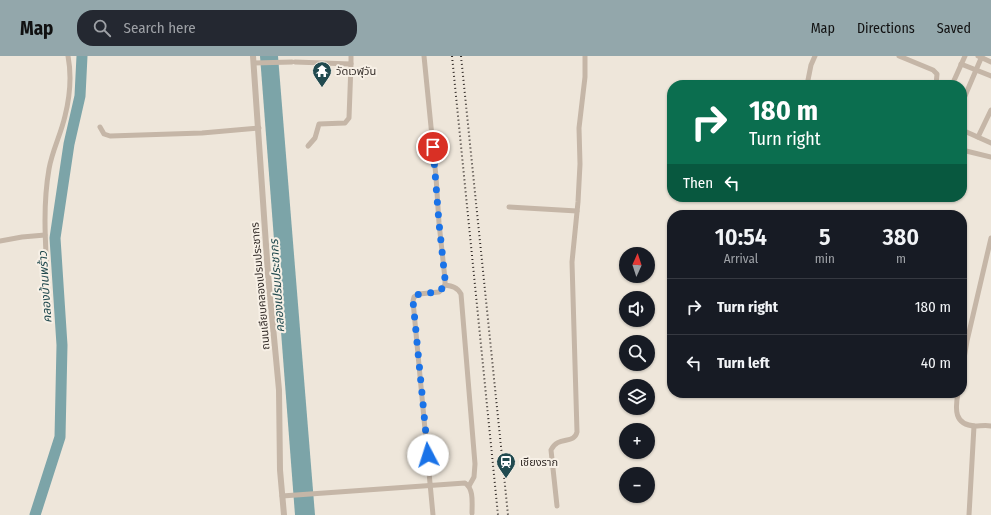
<!DOCTYPE html>
<html lang="en">
<head>
<meta charset="utf-8">
<style>
	:root { --surface:#171b24; --page:#242831; --text:#f1f3f6; --muted:#9ea1a6; --line:#363941; --accent:#93a7ab }
	body { margin:0; font-family:"Fira Sans Condensed","Noto Sans Thai",sans-serif; background:var(--page); color:var(--text); height:100vh; display:flex; flex-direction:column; font-size:15px; white-space:nowrap }
	* { box-sizing:border-box; margin:0 }
	p { font-size:13px; color:var(--muted) }
	.icon { flex:none; width:22px; height:22px; fill:none; stroke:currentColor; stroke-width:2; stroke-linecap:round; stroke-linejoin:round }
	.map { position:relative; flex:1; overflow:hidden }
	.drawer { position:absolute; left:667px; top:154px; width:300px; height:188px; display:flex; flex-direction:column; background:var(--surface); border-radius:16px; box-shadow:0 1px 3px #0004 }
	.drawer>* { flex:none }
	.top-card { position:absolute; left:667px; top:24px; width:300px; height:122px; border-radius:16px; box-shadow:0 1px 3px #0004; background:#0b6e4f; color:#fff; overflow:hidden }
	.needle { width:26px; rotate:3deg }
	.buttons { position:absolute; left:619px; top:191px; display:grid; gap:8px }
	.buttons a { display:grid; place-items:center; width:36px; height:36px; border-radius:50%; background:var(--surface); box-shadow:0 1px 3px #0004; font-size:20px }
	.pin { position:absolute; display:grid; place-items:center; width:34px; height:34px; color:#fff; margin:-17px; border:2px solid #fff; border-radius:50%; box-shadow:0 1px 4px #0007 }
	.me { position:absolute; width:44px; margin:-22px; rotate:355deg; stroke-linejoin:round; filter:drop-shadow(0 0 3px #0008) }
	.turn { display:flex; align-items:center; gap:14px; height:84px; padding:0 16px; font-size:18px }
	.turn .icon { width:52px; height:52px; stroke-width:2.5 }
	.turn b { display:block; font-size:28px; line-height:34px }
	.then { display:flex; align-items:center; height:38px; padding:0 16px; background:#0003; gap:8px; font-size:15px }
	.eta { display:flex; justify-content:space-evenly; align-items:center; height:68px; text-align:center }
	.eta b { font-size:24px; font-weight:600; line-height:28px }
	ul { padding:0; list-style:none }
	li { display:flex; align-items:center; gap:12px; height:56px; padding:0 16px; border-top:1px solid var(--line) }
	li div { flex:1 }
	li b { display:block; font-size:15px }
	li em { font-style:normal }
	header { display:flex; align-items:center; gap:24px; box-sizing:border-box; height:56px; padding:0 20px; background:var(--accent); color:#111 }
	header strong { font-size:19px }
	nav { display:flex; gap:22px; margin-inline-start:auto; font-size:14px }
	.search { width:280px; height:36px; background:var(--page); display:flex; align-items:center; gap:10px; box-sizing:border-box; padding:0 14px; border-radius:16px; color:var(--muted); font-size:15px }
	.map>svg:first-child { display:block }
	.water { fill:#7ca4a8 }
	.lines { fill:none; stroke-linecap:round; stroke-linejoin:round }
	.river { stroke:#7ca4a8; stroke-width:11 }
	.minor { stroke:#c5b6a7; stroke-width:5 }
	.tertiary { stroke:#c5b6a7; stroke-width:6 }
	.rail { stroke:#322b27; stroke-width:2; stroke-dasharray:1 3; stroke-linecap:butt }
	.route { stroke:#1a73e8; stroke-width:7; stroke-dasharray:0 12.6 }
	.labels { text-anchor:middle; stroke-width:4; stroke-linejoin:round; paint-order:stroke }
	.poi-label { font-size:11px; fill:#322b27; stroke:#f7f0e6; text-anchor:start }
	.street-label { font-size:11px; fill:#322b27; stroke:#f7f0e6 }
	.water-label { font-size:12px; font-style:italic; fill:#214a4f; stroke:#f7f0e6 }
</style>
</head>
<body>
<header>
<strong>Map</strong>
<div class="search"><svg class="icon" aria-label="search" viewBox="0 0 24 24"><circle cx="10" cy="10" r="6"/><path d="M15 15l6 6"/></svg>Search here</div>
<nav><a>Map</a><a>Directions</a><a>Saved</a></nav>
</header>
<div class="map">
<svg width="991" height="459" viewBox="0 0 991 459">
	<rect width="100%" height="100%" fill="#eee6da"/>
	<polygon class="water" points="260,0 278,0 315,459 295,459"/>
	<g class="lines">
		<polyline class="river" points="35,459 60,381 62,289 55,182 69,88 80,40 82,0"/>
		<g class="minor">
			<polyline points="424,0 436,121 439,167 445,223 445,229 439,236 419,238 414,241 413,245 433,459"/>
			<polyline points="899,0 933,14 937,18 936,29"/>
			<polyline points="978,0 991,6"/>
			<polyline points="295,6 351,8 351,0"/>
			<polyline points="254,7 292,6"/>
			<polyline points="961,8 991,20"/>
			<polyline points="807,29 811,9 815,0"/>
			<polyline points="952,29 965,0"/>
			<polyline points="962,47 982,0"/>
			<polyline points="100,71 104,78 110,80 202,77 259,72"/>
			<polyline points="962,74 991,87"/>
			<polyline points="978,81 991,54"/>
			<polyline points="308,90 315,82 319,68 345,67 349,62 351,8"/>
			<polyline points="962,94 991,101"/>
			<polyline points="509,151 577,155"/>
			<polyline points="0,185 22,181 45,179"/>
			<path d="M 47,216 C 45,182 43,147 49,113 C 52,95 61,78 65,60 C 70,40 72,21 68,0"/>
			<path d="M 445,229 C 452,230 457,231 461,238 L 475,408 L 474,421 L 469,430"/>
			<polyline points="962,314 967,285 991,182"/>
			<path d="M 958,337 C 955,353 954,369 975,370 C 980,370 986,369 991,370"/>
			<path d="M 282,440 L 465,427 C 474,433 472,447 472,457"/>
			<path d="M 557,450 L 551,394 C 558,379 574,389 577,376 L 572,206 L 578,146 L 580,108 L 579,72 L 585,21 L 585,0"/>
			<polyline points="969,459 974,370"/>
		</g>
		<polyline class="tertiary" points="253,0 268,218 279,334 280,414 284,459"/>
		<g class="rail">
			<polyline points="452,0 498,459"/>
			<polyline points="461,0 508,459"/>
		</g>
	</g>
	<g class="lines">
		<polyline class="route" points="428,399 413,245 414,241 419,238 439,236 445,229 445,223 439,167 433,91"/>
	</g>
	<defs>
		<symbol id="temple-pin" viewBox="-11 -11 22 30"><path d="M0 17L-7.5 6A9.5 9.5 0 1 1 7.5 6Z" fill="#214a4f" stroke="#f7f0e6"/><path d="M0-6L5-2H3V0L6.5 2.5H4V6H1.5V3h-3V6H-4V2.5H-6.5L-3 0V-2H-5Z" fill="#fff"/></symbol>
		<symbol id="station-pin" viewBox="-11 -11 22 30"><path d="M0 17L-7.5 6A9.5 9.5 0 1 1 7.5 6Z" fill="#214a4f" stroke="#f7f0e6"/><path d="M-3-6H3Q5-6 5-4V2Q5 4 3 4L4.5 6H3L1.5 4h-3L-3 6H-4.5L-3 4Q-5 4-5 2V-4Q-5-6-3-6ZM-3.5-4v3h7v-3ZM-3.5 1v1.5H-2V1ZM2 1v1.5H3.5V1Z" fill="#fff"/></symbol>
	</defs>
	<g fill-rule="evenodd">
		<use href="#temple-pin" x="311" y="4" width="22" height="30"/>
		<use href="#station-pin" x="495" y="395" width="22" height="30"/>
	</g>
	<g class="labels">
		<g class="poi-label">
			<text x="336" y="19">วัดเวฬุวัน</text>
			<text x="520" y="410">เชียงราก</text>
		</g>
		<g class="street-label">
			<text transform="translate(260 230) rotate(-95)" y="4">ถนนเลียบคลองเปรมประชากร</text>
		</g>
		<g class="water-label">
			<text transform="translate(277 230) rotate(-94)" y="4">คลองเปรมประชากร</text>
			<text transform="translate(45 231) rotate(-94)" y="4">คลองบ้านพร้าว</text>
		</g>
	</g>
</svg>
<div class="buttons">
<a><svg class="needle" viewBox="-14 -14 28 28"><path d="M0-13l5 13h-10z" fill="#e53935"/><path d="M0 13l5-13h-10z" fill="#9ea1a6"/></svg></a>
<a><svg class="icon" aria-label="sound" viewBox="0 0 24 24"><path d="M4 9h4l5-4v14l-5-4H4zM17 9q2 3 0 6"/></svg></a>
<a><svg class="icon" aria-label="search" viewBox="0 0 24 24"><circle cx="10" cy="10" r="6"/><path d="M15 15l6 6"/></svg></a>
<a><svg class="icon" aria-label="layers" viewBox="0 0 24 24"><path d="M12 4l9 5-9 5-9-5zM3 14l9 5 9-5"/></svg></a>
<a>+</a>
<a>−</a>
</div>
<div class="pin" style="left:433px;top:91px;background:#d93025"><svg class="icon" aria-label="arrive" viewBox="0 0 24 24"><path d="M6 21V4h12l-3 4 3 4H6"/></svg></div>
<svg class="me" style="left:428px;top:399px" viewBox="-20 -20 40 40"><circle r="19" fill="#fff"/><path d="M0-13L10 11 0 6-10 11z" fill="#1a73e8"/></svg>
<div class="top-card">
<div class="turn"><svg class="icon" aria-label="right" viewBox="0 0 24 24"><path d="M7 20v-9h11M14 6l5 5-5 5"/></svg><div><b>180 m</b>Turn right</div></div>
<div class="then">Then<svg class="icon" aria-label="left" viewBox="0 0 24 24"><path d="M17 20v-9H6M10 6l-5 5 5 5"/></svg></div>
</div>
<section class="drawer">
<div class="eta">
<div><b>10:54</b><p>Arrival</p></div>
<div><b>5</b><p>min</p></div>
<div><b>380</b><p>m</p></div>
</div>
<ul>
<li><svg class="icon" aria-label="right" viewBox="0 0 24 24"><path d="M7 20v-9h11M14 6l5 5-5 5"/></svg><div><b>Turn right</b></div><em>180 m</em></li>
<li><svg class="icon" aria-label="left" viewBox="0 0 24 24"><path d="M17 20v-9H6M10 6l-5 5 5 5"/></svg><div><b>Turn left</b></div><em>40 m</em></li>
</ul>
</section>
</div>
</body>
</html>
